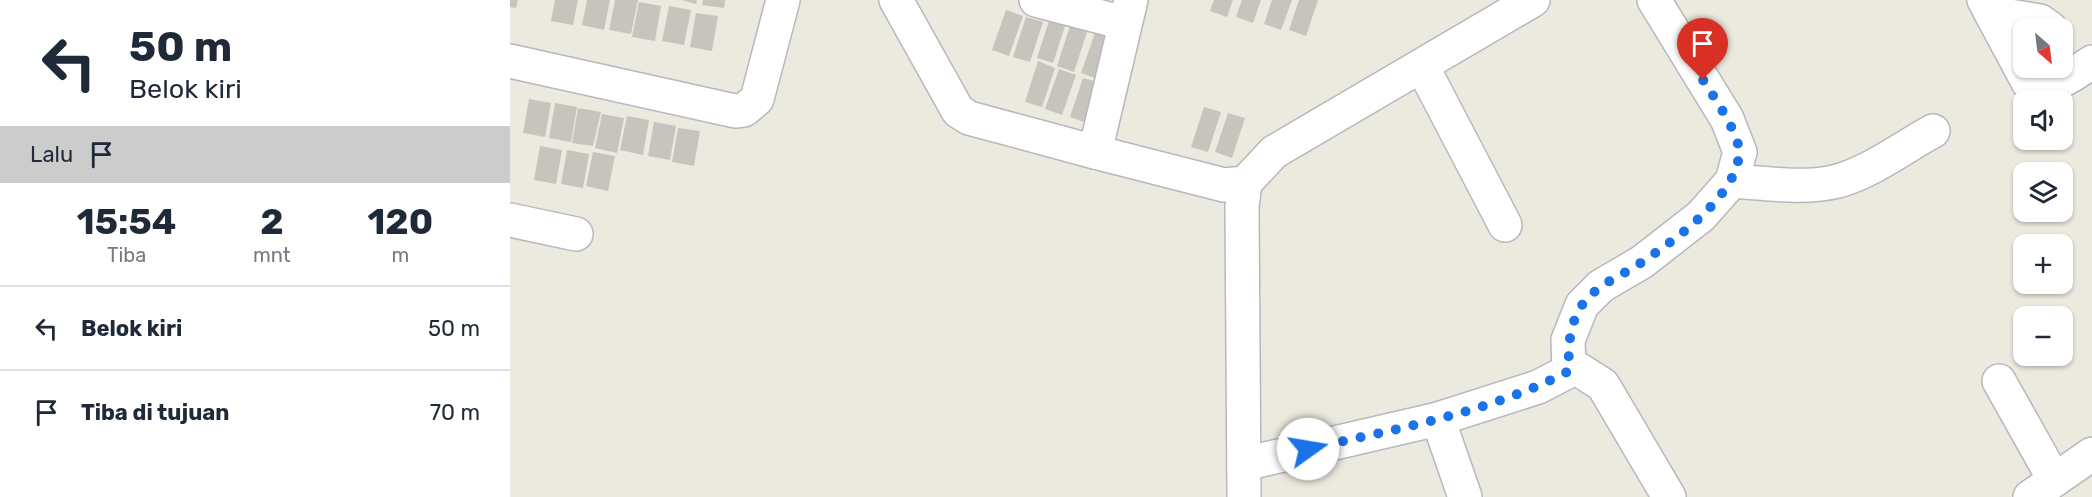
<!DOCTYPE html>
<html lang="id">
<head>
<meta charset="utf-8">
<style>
	:root { --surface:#fff; --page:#f2f2f3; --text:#1f2937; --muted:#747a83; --line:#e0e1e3 }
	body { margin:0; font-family:Rubik,sans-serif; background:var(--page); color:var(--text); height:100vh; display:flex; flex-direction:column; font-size:22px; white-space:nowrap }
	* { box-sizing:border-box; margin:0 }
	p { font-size:20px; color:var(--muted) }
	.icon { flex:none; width:33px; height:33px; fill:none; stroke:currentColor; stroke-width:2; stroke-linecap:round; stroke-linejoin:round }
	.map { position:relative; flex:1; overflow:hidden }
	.panel { display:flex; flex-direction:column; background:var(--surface); width:510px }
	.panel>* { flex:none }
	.banner { background:#fff; color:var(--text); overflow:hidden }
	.needle { width:39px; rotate:152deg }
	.fabs { position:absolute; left:1503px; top:18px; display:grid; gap:12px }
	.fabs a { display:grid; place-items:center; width:60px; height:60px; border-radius:12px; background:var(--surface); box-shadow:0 2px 4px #0004; font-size:30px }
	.pin { position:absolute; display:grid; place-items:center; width:51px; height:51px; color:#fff; margin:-62px -26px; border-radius:50% 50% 50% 0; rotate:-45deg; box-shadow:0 0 6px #0007 }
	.pin .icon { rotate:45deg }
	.me { position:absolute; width:66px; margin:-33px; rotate:77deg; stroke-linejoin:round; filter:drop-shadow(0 0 4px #0008) }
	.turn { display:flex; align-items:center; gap:21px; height:126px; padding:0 30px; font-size:27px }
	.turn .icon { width:78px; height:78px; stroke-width:2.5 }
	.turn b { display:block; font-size:42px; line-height:51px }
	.then { display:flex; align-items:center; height:57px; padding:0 30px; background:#0003; gap:12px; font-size:22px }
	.eta { display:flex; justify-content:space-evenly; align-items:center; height:102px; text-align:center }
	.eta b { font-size:36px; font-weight:700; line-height:42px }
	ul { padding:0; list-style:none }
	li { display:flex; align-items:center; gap:18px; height:84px; padding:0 30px; border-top:2px solid var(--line) }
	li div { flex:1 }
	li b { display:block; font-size:22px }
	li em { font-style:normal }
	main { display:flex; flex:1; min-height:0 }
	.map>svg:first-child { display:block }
	.building { fill:#c7c4bd }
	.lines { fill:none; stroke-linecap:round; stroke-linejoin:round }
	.minor-casing { stroke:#b5b8bd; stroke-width:36 }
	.tertiary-casing { stroke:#b5b8bd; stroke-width:36 }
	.minor { stroke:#fff; stroke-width:33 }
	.tertiary { stroke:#fff; stroke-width:33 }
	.route { stroke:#1a73e8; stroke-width:10; stroke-dasharray:0 18 }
</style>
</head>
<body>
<main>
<section class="panel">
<div class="banner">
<div class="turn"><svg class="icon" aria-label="left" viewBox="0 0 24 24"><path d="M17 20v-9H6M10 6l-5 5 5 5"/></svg><div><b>50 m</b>Belok kiri</div></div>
<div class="then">Lalu<svg class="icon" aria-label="arrive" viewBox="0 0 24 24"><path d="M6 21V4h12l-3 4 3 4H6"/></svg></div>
</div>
<div class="eta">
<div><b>15:54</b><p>Tiba</p></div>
<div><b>2</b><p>mnt</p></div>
<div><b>120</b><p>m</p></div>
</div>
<ul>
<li><svg class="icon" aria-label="left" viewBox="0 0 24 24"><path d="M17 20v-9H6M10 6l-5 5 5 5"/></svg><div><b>Belok kiri</b></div><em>50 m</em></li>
<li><svg class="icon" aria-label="arrive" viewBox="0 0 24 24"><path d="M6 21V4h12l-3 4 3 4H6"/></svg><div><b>Tiba di tujuan</b></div><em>70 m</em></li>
</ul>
</section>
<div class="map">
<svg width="1582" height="497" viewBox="0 0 1582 497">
	<rect width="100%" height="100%" fill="#ece9df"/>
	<g class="building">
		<polygon points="0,0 8,0 6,8 0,7"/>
		<polygon points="45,0 68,0 63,25 41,21"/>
		<polygon points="77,0 100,0 94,30 72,25"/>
		<polygon points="105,0 128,0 121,34 99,30"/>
		<polygon points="172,0 187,0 186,4"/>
		<polygon points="193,0 215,0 214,8 192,5"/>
		<polygon points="704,0 723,0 717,17 700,11"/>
		<polygon points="732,0 751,0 743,23 726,17"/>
		<polygon points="762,0 782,0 771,30 754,24"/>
		<polygon points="789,0 808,0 796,36 779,30"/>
		<polygon points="129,2 151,6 145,41 122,37"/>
		<polygon points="159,6 181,10 174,45 152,41"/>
		<polygon points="496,10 513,16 499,56 482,50"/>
		<polygon points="186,13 208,16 202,51 180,47"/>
		<polygon points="516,17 533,22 520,62 503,57"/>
		<polygon points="539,21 555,26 543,63 527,58"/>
		<polygon points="560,26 577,32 564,72 547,66"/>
		<polygon points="585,33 602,39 588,79 571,73"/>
		<polygon points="528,61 545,68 532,107 515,102"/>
		<polygon points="549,69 566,75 552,115 535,109"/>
		<polygon points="573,78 591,83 577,123 560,117"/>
		<polygon points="19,99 41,103 35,137 13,133"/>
		<polygon points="45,103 67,107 61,142 39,138"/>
		<polygon points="694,107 711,112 698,152 681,147"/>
		<polygon points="68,108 91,112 83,146 62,143"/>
		<polygon points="718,113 735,118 722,158 705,152"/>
		<polygon points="92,114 114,118 107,153 85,148"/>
		<polygon points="117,116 139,120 133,155 110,150"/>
		<polygon points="144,122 166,126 160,160 138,156"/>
		<polygon points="168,128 190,131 184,166 162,162"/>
		<polygon points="30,146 52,150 46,184 24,180"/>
		<polygon points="57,150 79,154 73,188 51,184"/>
		<polygon points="83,152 105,156 98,191 76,186"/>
	</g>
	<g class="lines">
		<defs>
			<g id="minor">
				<polyline points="386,0 448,111 459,118 585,152"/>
				<polyline points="526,0 614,23"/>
				<polyline points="621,0 585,152 714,185 735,183"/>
				<path d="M 1474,0 L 1519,84 C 1539,94 1565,73 1582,62"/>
				<polyline points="1481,13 1530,21 1540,28"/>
				<polyline points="0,61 225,111 234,110 247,99 273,0"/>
				<polyline points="912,66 995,225"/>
				<path d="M 1222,181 C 1255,183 1292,189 1324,182 C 1358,174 1392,148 1423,131"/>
				<polyline points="0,220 66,234"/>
				<polyline points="1059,371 1058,340 1072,305 1091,286 1132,262 1191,216 1222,181 1230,152 1217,119 1144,0"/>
				<polyline points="1489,381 1544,479"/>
				<polyline points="928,419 955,497"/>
				<polyline points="734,464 928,419 1028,387 1059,371 1068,369 1093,385 1159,497"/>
				<polyline points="1520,497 1582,454"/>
			</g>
			<polyline id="tertiary" points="734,497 732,207 735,183 764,152 1023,0"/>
		</defs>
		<use href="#minor" class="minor-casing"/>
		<use href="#tertiary" class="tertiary-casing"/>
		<use href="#minor" class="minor"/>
		<use href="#tertiary" class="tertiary"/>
	</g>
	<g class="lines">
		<path class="route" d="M 798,449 C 885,429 979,413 1059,371 C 1058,347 1059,325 1072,305 C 1087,284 1112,276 1132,262 C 1164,241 1228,195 1229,153 C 1230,134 1203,96 1193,80"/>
	</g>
</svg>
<div class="fabs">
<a><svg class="needle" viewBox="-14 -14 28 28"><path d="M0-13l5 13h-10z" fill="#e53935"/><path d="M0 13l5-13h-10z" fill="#747a83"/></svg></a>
<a><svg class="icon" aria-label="sound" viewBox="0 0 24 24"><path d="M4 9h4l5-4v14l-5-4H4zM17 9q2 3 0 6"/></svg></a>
<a><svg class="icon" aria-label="layers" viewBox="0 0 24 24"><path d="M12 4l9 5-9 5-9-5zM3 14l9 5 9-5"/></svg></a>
<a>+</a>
<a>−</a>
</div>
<div class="pin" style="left:1193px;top:80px;background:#d93025"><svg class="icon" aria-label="arrive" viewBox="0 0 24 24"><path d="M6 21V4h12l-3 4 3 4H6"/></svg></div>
<svg class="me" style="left:798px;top:449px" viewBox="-20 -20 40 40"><circle r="19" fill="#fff"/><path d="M0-13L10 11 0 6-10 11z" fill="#1a73e8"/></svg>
</div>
</main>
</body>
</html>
